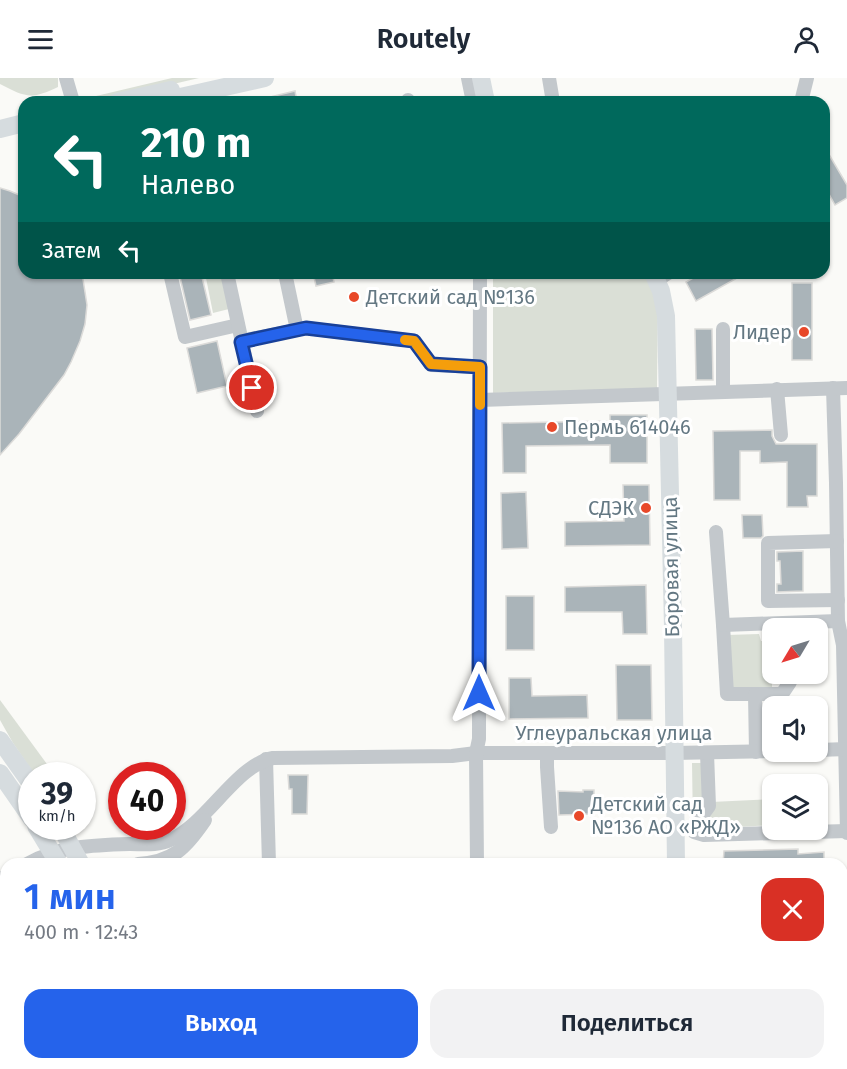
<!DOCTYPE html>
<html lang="ru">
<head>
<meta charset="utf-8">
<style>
	:root { --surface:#fff; --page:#f2f2f3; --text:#1f2937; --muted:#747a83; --accent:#2563eb }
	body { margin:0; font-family:"Fira Sans",sans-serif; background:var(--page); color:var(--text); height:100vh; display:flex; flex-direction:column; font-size:22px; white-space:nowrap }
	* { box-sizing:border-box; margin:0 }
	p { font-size:20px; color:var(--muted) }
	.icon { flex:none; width:33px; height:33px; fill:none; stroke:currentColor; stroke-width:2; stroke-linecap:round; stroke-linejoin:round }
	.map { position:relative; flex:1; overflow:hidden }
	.details { position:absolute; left:0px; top:780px; width:848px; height:212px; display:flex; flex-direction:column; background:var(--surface); border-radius:18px 18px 0 0; box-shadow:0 2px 4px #0004 }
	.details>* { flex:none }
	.top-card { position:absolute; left:18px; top:18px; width:812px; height:183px; border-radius:18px; box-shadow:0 2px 4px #0004; background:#00695c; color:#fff; overflow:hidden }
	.needle { width:39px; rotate:232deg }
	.fabs { position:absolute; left:762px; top:540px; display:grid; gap:12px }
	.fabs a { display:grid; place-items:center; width:66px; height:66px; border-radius:12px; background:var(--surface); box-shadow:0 2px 4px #0004; font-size:30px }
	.speed { position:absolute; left:18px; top:684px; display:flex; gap:12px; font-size:30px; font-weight:700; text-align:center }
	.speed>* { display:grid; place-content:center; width:78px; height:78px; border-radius:50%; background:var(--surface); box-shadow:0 2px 4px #0004; line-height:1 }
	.speed small { font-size:15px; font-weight:400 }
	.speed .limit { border:9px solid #d22; background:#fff; color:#111 }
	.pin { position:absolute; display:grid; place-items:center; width:51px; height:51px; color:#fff; margin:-26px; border:3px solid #fff; border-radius:50%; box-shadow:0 2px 6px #0007 }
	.me { position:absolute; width:66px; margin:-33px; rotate:0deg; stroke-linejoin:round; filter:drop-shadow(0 0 4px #0008) }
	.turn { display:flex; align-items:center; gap:21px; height:126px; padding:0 24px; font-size:27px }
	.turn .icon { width:78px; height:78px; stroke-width:2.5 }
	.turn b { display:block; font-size:42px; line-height:51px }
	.then { display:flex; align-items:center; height:57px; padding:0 24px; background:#0003; gap:12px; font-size:22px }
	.round { display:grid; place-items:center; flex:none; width:63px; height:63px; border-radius:18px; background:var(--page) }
	.head { display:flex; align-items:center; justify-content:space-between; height:102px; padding:0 24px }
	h1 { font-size:36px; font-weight:600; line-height:45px; color:var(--accent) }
	.primary-button { display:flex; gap:12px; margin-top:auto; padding:12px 24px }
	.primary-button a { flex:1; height:69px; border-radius:18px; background:var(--accent); color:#fff; font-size:24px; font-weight:600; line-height:69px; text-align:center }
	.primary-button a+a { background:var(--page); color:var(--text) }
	header { display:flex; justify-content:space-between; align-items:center; height:78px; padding:0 24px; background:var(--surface); font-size:27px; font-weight:600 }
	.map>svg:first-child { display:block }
	.green { fill:#dadfd6 }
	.building { fill:#aab4b9; stroke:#dcdbd9; stroke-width:1.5 }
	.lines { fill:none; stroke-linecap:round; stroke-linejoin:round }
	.minor { stroke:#c3c8cc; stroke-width:14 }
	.major { stroke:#d6dcdf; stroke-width:18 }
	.route-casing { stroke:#184099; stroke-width:15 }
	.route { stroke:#2563eb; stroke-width:10 }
	.slow { stroke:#f59e0b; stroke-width:10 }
	.poi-dot { fill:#e84829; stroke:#fff; stroke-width:2 }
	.labels { text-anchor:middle; stroke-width:6; stroke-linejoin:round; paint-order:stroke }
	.poi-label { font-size:20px; fill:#647883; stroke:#fff; text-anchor:start }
	.street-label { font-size:20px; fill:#647883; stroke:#fff }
</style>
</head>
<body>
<header><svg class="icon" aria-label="menu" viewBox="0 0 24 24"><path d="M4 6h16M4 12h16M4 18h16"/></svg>Routely<svg class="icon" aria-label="person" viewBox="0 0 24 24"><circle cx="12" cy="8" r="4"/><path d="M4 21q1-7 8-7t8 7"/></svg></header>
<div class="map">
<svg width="847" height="991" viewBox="0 0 847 991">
	<rect width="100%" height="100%" fill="#fafaf7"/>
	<g class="green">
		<path d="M 0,0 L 58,0 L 58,9 C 31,22 25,19 0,6 Z"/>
		<polygon points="172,0 199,0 96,24 76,24 75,23"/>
		<polygon points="205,195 221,195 229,231 213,235"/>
		<polygon points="493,195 643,195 658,221 657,311 493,315"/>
		<polygon points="759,556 761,563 772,563 772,610 731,611 727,557"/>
		<polygon points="0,622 55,697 35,697 13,665 0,642"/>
		<polygon points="692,685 705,685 711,724 772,721 772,747 703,751 693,750"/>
		<polygon points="24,986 114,986 116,991 29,991"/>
	</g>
	<g class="building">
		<polygon points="295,13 297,24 263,24 262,21"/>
		<polygon points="824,68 847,107 847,120 835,127 824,107"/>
		<polygon points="0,110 10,113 24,119 24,195 82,195 87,227 85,246 80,263 71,284 64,297 19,356 0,377"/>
		<polygon points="179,195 201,195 211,237 190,242"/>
		<polygon points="313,195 332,195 334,204 316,208"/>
		<polygon points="702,195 746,195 696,223 686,204"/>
		<rect x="792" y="205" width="20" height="77"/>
		<polygon points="695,251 712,251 713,302 696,302"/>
		<polygon points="217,263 227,308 197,315 187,270"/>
		<polygon points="610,337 647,337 647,385 610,385 610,367 526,368 526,395 503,395 502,345 610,343"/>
		<polygon points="772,352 772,358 776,366 817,366 817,418 807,418 808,429 787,429 787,384 760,385 760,373 740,373 740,422 714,422 713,353"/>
		<polygon points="623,407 649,407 650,467 565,468 565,444 624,443"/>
		<polygon points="526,414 528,470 502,471 501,415"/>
		<polygon points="742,437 762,437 763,458 761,460 743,460"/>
		<polygon points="803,473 803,513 777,514 777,506 781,506 780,483 777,483 777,474"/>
		<polygon points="646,507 647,556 623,556 622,534 565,534 565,509"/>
		<rect x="506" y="518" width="28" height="54"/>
		<polygon points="616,587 651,587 652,642 617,642"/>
		<polygon points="509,600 531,600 532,618 587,617 588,640 509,641"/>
		<polygon points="288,697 308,697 307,736 292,736 292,711 289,711"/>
		<polygon points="583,712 594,712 594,736 559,737 558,713 583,714"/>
		<polygon points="798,771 798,776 824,774 824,786 723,786 724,773"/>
	</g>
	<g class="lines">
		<g class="minor">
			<polyline points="66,0 73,24"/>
			<polyline points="468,0 473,24"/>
			<polyline points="549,0 553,24"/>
			<polyline points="408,22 408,24"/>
			<polyline points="801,24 807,0"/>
			<polyline points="170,195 185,259 238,247"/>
			<polyline points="227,195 257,333"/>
			<polyline points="285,195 297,252"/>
			<polyline points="657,202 668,195"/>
			<polyline points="723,251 723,314"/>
			<polyline points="241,263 306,250 414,263 431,287 480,289"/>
			<polyline points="833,310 836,405 838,543 843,567 847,755"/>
			<polyline points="777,311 781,357"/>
			<polyline points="480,322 847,310"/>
			<polyline points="716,454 723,547 727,616 782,616 790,604 790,596"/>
			<polyline points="837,463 768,465 768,523 838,522"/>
			<polyline points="723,547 838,543"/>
			<polyline points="755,617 756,674"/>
			<polyline points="818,672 847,671"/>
			<polyline points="707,675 709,728 695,747 694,754 704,757 847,753"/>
			<polyline points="547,676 547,689 551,749"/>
			<polyline points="266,681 269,786"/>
			<path d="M 27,786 C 58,768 95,767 130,766 C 143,766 158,768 170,762 C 207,746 236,687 273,680 L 452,678 L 476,675 L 674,675 L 772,673"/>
			<path d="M 138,786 C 173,784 186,770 205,742"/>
			<polyline points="477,786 476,675 479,661 480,195"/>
			<polyline points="0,802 6,798"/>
			<polyline points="0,828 6,824"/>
			<polyline points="0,983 8,991"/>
			<polyline points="270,986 270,991"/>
			<polyline points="478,986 479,991"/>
		</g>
		<g class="major">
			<polyline points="481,0 486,24"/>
			<polyline points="117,24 171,12"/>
			<polyline points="158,24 265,0"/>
			<polyline points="0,51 24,45"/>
			<polyline points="653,195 661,213 666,238 673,549 676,786"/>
			<polyline points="0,662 32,707"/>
			<polyline points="0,695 32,741"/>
			<polyline points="36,748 59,786"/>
			<polyline points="60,748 81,786"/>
			<polyline points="151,986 154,991"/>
			<polyline points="172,986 174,991"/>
			<polyline points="682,986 682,991"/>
		</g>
	</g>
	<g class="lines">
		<defs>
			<polyline id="route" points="252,310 241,264 306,250 414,263 431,286 480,289 479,615"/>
		</defs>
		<use href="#route" class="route-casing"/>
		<use href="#route" class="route"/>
		<polyline class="slow" points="405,262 414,263 431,286 480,289 480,327"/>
	</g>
	<g class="poi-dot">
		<circle cx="354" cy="219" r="6"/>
		<circle cx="804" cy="254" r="6"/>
		<circle cx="552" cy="349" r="6"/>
		<circle cx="646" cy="430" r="6"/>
		<circle cx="579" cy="738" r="6"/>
	</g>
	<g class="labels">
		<g class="poi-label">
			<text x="366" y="226">Детский сад №136</text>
			<text x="792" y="261" text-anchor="end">Лидер</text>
			<text x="564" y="356">Пермь 614046</text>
			<text x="634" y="437" text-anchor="end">СДЭК</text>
			<text x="591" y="733">Детский сад<tspan x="591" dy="23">№136 АО «РЖД»</tspan></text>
		</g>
		<g class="street-label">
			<text transform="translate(671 489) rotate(-91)" y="7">Боровая улица</text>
			<text x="614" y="662">Углеуральская улица</text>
		</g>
	</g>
</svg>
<div class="fabs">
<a><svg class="needle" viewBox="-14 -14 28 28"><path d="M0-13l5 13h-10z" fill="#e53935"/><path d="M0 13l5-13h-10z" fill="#747a83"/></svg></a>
<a><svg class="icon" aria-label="sound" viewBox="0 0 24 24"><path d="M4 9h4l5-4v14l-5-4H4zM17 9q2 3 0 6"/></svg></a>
<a><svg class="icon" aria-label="layers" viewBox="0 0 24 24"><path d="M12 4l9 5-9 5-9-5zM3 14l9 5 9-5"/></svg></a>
</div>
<div class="speed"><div>39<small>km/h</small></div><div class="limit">40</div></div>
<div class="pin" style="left:252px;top:310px;background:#d93025"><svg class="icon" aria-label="arrive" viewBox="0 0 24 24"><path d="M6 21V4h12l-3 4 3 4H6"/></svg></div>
<svg class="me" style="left:479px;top:615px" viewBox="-20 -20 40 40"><path d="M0-17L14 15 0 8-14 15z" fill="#2563eb" stroke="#fff" stroke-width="4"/></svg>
<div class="top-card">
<div class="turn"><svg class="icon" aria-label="left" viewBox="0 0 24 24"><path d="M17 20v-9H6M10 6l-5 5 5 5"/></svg><div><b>210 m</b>Налево</div></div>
<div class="then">Затем<svg class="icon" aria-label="left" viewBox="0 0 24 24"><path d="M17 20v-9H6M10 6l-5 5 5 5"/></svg></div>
</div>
<section class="details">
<div class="head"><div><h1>1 мин</h1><p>400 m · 12:43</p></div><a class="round" style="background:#d93025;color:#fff"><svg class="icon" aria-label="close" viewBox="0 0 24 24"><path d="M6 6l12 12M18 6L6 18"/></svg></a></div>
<div class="primary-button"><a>Выход</a><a>Поделиться</a></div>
</section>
</div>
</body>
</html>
